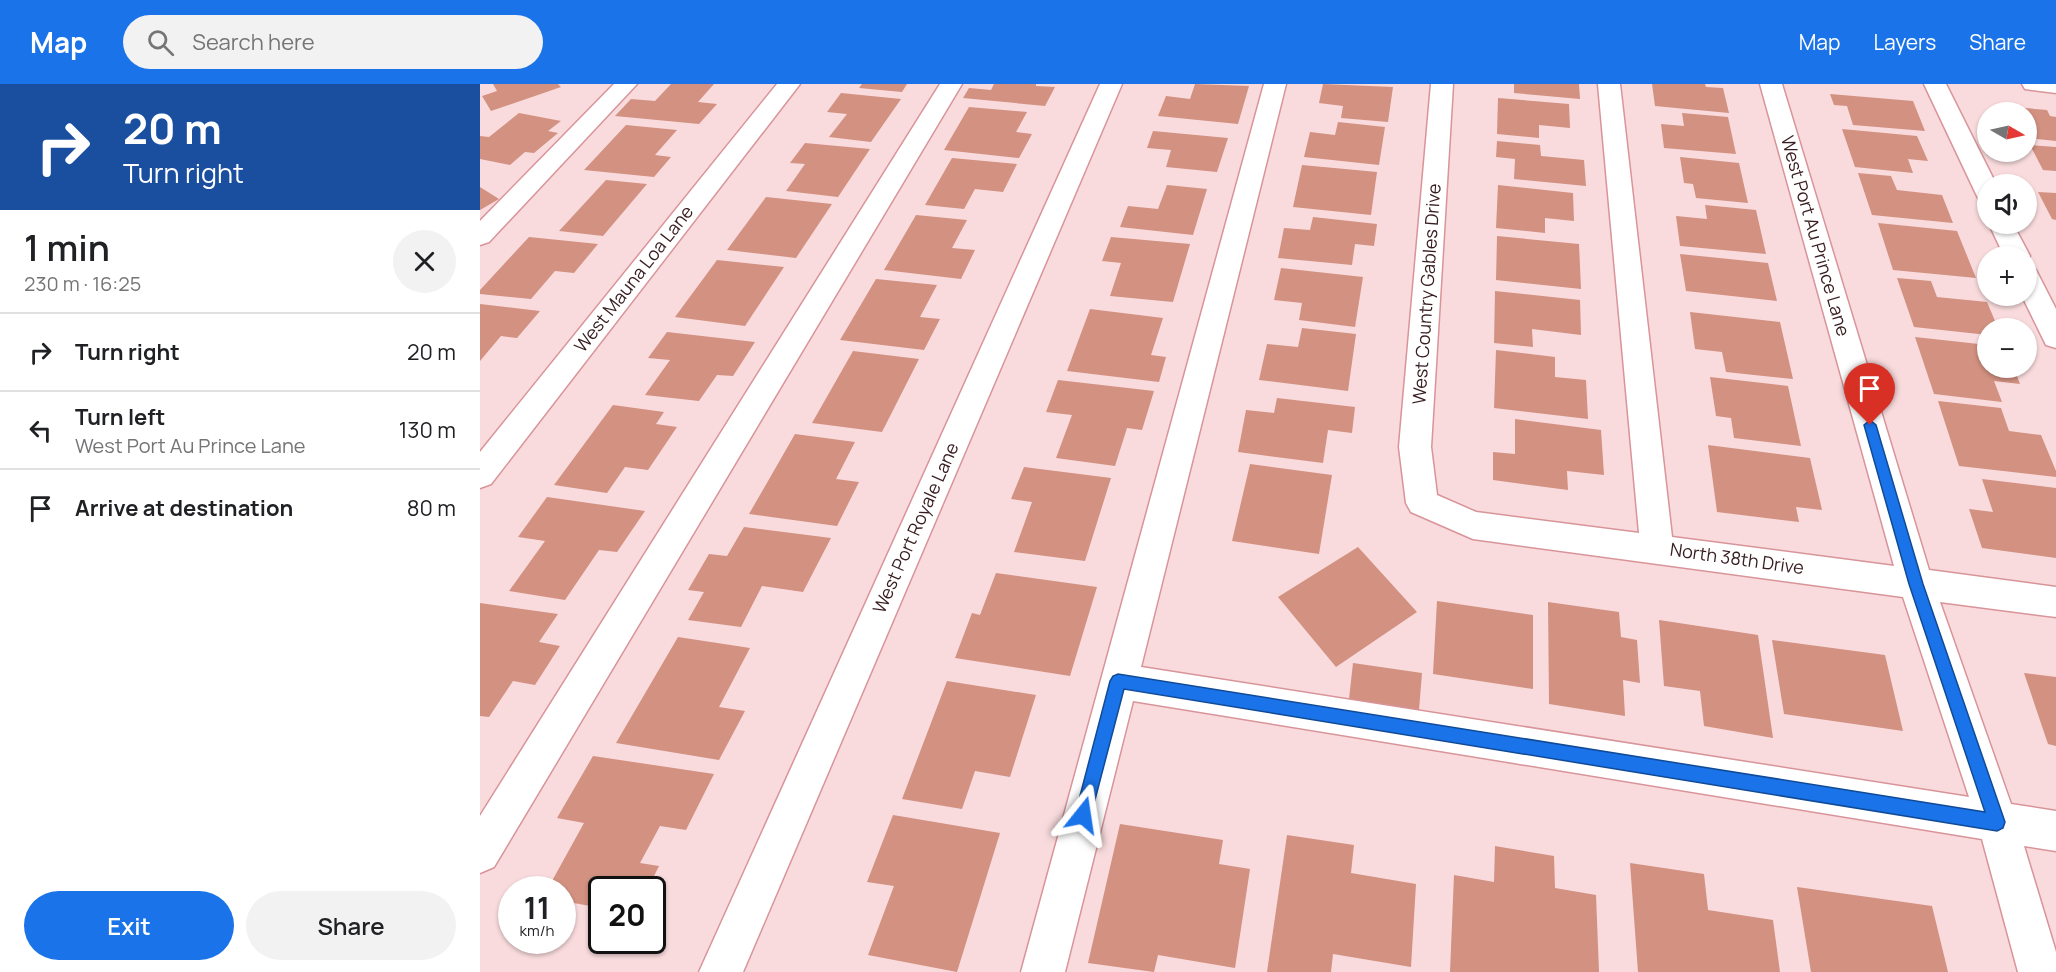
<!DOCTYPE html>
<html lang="en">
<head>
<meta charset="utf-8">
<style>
	:root { --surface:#fff; --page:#f2f2f2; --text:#202124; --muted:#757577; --line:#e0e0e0; --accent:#1a73e8 }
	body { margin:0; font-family:Manrope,sans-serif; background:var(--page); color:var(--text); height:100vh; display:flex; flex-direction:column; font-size:22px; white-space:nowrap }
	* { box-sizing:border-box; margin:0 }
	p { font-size:20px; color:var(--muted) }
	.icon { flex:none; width:33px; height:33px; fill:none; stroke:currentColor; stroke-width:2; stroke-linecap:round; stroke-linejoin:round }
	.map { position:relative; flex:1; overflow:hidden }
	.details { display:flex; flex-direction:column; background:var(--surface); width:480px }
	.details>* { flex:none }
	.hud { background:#1a4fa0; color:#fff; overflow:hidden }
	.needle { width:39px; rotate:99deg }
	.fabs { position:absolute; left:1497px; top:18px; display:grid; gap:12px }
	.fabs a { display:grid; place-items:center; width:60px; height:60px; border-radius:50%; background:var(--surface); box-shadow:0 2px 4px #0004; font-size:30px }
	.speed { position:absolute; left:18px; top:792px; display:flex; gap:12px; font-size:30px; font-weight:700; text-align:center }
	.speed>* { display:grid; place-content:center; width:78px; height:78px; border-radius:50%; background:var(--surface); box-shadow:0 2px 4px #0004; line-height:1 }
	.speed small { font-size:15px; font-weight:400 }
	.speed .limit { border:3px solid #111; border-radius:9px; background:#fff; color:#111 }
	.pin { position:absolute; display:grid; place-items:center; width:51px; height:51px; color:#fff; margin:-62px -26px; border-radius:50% 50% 50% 0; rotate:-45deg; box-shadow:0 0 6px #0007 }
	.pin .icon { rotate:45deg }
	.me { position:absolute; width:66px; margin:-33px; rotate:15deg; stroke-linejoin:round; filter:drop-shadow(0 0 4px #0008) }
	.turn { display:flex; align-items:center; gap:21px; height:126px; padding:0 24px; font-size:27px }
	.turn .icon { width:78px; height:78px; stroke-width:2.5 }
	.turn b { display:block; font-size:42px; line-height:51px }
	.round { display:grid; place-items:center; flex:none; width:63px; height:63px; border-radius:32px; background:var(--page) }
	.head { display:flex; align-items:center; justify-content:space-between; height:102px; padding:0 24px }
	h1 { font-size:36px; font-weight:600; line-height:45px }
	.cta { display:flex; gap:12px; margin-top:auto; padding:12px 24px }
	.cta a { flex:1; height:69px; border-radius:36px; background:var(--accent); color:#fff; font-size:24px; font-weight:600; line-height:69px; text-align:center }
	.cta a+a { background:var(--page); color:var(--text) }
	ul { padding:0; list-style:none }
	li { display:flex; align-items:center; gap:18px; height:78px; padding:0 24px; border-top:2px solid var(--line) }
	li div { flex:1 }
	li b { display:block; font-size:22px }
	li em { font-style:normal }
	header { display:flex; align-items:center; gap:36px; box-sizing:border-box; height:84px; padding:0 30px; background:var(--accent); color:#fff }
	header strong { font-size:28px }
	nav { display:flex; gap:33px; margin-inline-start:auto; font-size:21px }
	.search { width:420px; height:54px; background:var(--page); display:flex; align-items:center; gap:15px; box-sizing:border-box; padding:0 21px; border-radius:33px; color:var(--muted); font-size:22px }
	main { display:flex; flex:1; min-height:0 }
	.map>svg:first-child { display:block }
	.building { fill:#d29181 }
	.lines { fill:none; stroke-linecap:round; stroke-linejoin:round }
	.minor-casing { stroke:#d89499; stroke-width:3 }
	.minor { fill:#fff; fill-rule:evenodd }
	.route { fill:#1a73e8; stroke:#114b97; stroke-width:1.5 }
	.labels { text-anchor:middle; stroke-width:4.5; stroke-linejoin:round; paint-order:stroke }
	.street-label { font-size:18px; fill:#371d20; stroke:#fff }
</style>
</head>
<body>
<header>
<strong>Map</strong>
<div class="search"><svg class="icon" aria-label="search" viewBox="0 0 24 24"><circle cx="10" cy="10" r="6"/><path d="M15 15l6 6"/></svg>Search here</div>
<nav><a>Map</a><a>Layers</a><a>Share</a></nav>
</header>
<main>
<section class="details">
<div class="hud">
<div class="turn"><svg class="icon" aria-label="right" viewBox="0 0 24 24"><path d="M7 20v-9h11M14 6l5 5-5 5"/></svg><div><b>20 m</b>Turn right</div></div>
</div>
<div class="head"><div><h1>1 min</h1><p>230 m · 16:25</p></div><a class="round"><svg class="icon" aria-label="close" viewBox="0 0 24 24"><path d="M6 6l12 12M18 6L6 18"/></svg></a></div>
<ul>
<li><svg class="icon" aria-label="right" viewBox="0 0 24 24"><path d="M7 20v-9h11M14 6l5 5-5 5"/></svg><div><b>Turn right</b></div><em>20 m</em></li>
<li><svg class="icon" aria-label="left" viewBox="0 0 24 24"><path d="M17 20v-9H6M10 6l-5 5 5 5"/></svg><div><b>Turn left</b><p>West Port Au Prince Lane</p></div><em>130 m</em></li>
<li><svg class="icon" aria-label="arrive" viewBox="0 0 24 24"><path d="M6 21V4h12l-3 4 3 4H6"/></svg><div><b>Arrive at destination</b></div><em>80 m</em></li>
</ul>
<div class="cta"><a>Exit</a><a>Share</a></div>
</section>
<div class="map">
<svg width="1576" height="888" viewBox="0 0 1576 888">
	<rect width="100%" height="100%" fill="#f9dbdd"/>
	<g class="building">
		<polygon points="13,0 78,0 81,3 11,27 2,12 17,7"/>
		<polygon points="191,0 234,0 218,18 237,20 219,40 135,32 151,15 175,17"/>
		<polygon points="382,0 427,0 422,8 379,4"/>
		<polygon points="514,0 556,0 556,2 575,3 565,22 483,14 489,4 511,6"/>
		<polygon points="715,0 769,2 758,40 678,32 686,12 710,15"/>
		<polygon points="843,0 913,3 908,38 861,34 863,22 839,19"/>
		<polygon points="1034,0 1099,0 1100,15 1034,9"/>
		<polygon points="1172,0 1225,0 1226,3 1243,4 1249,29 1175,22"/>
		<polygon points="361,9 421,15 391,58 349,53 367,30 347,28"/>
		<polygon points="1350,10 1433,17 1445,47 1373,41 1367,22 1354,21"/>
		<polygon points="1018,14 1089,20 1090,44 1059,41 1059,54 1017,50"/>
		<polygon points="489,23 547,28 536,48 552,50 539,74 464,66"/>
		<polygon points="1534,23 1567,26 1570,32 1576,33 1576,57 1546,54 1546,28 1537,28"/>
		<polygon points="39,29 81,37 68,47 78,49 54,69 45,68 30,81 0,75 0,52 9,53"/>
		<polygon points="1202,29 1248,33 1256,70 1184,64 1181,40 1204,42"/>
		<polygon points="858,38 905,43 899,81 824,73 830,48 855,51"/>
		<polygon points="146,41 197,46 175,71 191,73 174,93 104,86"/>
		<polygon points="1362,45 1437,52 1448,77 1428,75 1433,89 1375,83"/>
		<polygon points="673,47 748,54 737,88 686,83 691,66 667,64"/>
		<polygon points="1017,57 1060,61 1061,72 1104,76 1106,102 1034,95 1035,75 1016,73"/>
		<polygon points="325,59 390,65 358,113 306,107 325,80 310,79"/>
		<polygon points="1550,61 1576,63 1576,87 1563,86"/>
		<polygon points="1200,73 1259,79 1268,119 1216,114 1213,100 1204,99"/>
		<polygon points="472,74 537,80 523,108 495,105 484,125 445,121"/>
		<polygon points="822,81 897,88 891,131 813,123"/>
		<polygon points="1378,89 1411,92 1417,106 1462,111 1473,139 1392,131"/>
		<polygon points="126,96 167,100 123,152 79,147"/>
		<polygon points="687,101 727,105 713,151 640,143 648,122 678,125"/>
		<polygon points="1018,101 1093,109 1094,137 1065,134 1065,149 1016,144"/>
		<polygon points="0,103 19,115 0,126"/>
		<polygon points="1558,108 1576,109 1576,136 1572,135"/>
		<polygon points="286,113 352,120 316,174 247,166"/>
		<polygon points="1225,121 1276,126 1286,170 1200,162 1196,132 1227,135"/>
		<polygon points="436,131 487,136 472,164 495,166 481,195 404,186"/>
		<polygon points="833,133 897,140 894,162 875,160 872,181 798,174 804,144 830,146"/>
		<polygon points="1398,139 1477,147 1496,194 1413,186"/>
		<polygon points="1017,152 1099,160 1101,205 1016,196"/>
		<polygon points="49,153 118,160 94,189 75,187 51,215 0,210 0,206"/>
		<polygon points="631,153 710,160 693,218 630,212 641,179 622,177"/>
		<polygon points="1200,170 1288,179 1297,217 1206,207"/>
		<polygon points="237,176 304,183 265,242 195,233"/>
		<polygon points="801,184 883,193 875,243 819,236 822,219 794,216"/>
		<polygon points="1417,194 1451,197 1457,213 1507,218 1518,244 1508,244 1508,251 1434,243"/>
		<polygon points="396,195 457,201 440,233 460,235 444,266 360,256"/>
		<polygon points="1015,207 1100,216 1101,251 1052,245 1053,263 1014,259"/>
		<polygon points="0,220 60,227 37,254 21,252 0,277"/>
		<polygon points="610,225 683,234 671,271 686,273 679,298 587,287"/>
		<polygon points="1210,228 1300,238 1313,295 1246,288 1242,268 1215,265"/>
		<polygon points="822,244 876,250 868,307 779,296 787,260 818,263"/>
		<polygon points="187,248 275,258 253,292 237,291 219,317 165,311 190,276 168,274"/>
		<polygon points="1435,253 1508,261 1508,284 1534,284 1540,300 1514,297 1522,318 1454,310"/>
		<polygon points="1016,266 1075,273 1075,293 1106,296 1108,335 1014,324"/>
		<polygon points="373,267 439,275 402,348 332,339"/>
		<polygon points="1230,293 1308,302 1321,362 1254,354 1251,334 1236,332"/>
		<polygon points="578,296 674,307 662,346 647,344 635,382 576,374 592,331 566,328"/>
		<polygon points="797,314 875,323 872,349 848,346 843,379 758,368 766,326 794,329"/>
		<polygon points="1458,317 1521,324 1529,347 1561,351 1576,387 1576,393 1479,382"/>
		<polygon points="133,321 184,328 176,340 197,343 168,386 145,383 127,409 74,401"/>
		<polygon points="1035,335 1121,346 1124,391 1087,387 1088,406 1013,396 1013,368 1035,370"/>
		<polygon points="315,350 375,358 356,395 379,398 357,442 269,430"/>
		<polygon points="1228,361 1330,374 1342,426 1316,423 1319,438 1237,428"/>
		<polygon points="770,380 852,391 839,470 752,457"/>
		<polygon points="544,383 631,394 605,477 534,468 552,418 531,415"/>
		<polygon points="1502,395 1576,404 1576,474 1502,464 1489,425 1513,428"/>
		<polygon points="67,413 165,427 137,468 119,466 85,516 29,507 65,457 38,453"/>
		<polygon points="264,443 351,454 323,508 282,502 261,543 208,536 224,508 208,506 229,470 247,472"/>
		<polygon points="878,463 937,528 856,583 798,513"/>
		<polygon points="516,489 617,503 590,592 475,574 492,529 500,531"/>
		<polygon points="957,517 1053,531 1053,605 953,590"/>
		<polygon points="1068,518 1139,528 1141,553 1157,556 1160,599 1143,596 1145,632 1069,620"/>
		<polygon points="0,519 78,530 59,558 80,562 55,601 33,597 9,633 0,632"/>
		<polygon points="1179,536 1278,551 1293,654 1224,642 1220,607 1184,602"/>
		<polygon points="198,553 270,564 239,623 265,627 239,676 136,659"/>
		<polygon points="1292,556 1405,571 1423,647 1304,630"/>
		<polygon points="873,579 942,589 939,626 869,615"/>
		<polygon points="1544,589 1576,593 1576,662 1568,660"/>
		<polygon points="467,597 556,611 530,693 495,687 482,725 422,715"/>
		<polygon points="113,672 234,690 206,746 180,742 160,779 179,782 167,806 122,806 122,824 82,817 82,806 67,806 104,739 77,734"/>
		<polygon points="413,731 520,749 477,888 388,871 414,802 387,798"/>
		<polygon points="640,740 743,756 739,780 770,785 755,884 678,871 674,888 608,879"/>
		<polygon points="807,751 874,761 871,789 936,800 931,883 853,870 851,888 787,888"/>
		<polygon points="1015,762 1074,772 1075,804 1116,811 1119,888 970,888 974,791 1014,798"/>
		<polygon points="1150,779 1224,790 1228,826 1293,836 1300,888 1158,888"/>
		<polygon points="1317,803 1452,822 1468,888 1331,888"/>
	</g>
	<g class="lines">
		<defs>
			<g id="minor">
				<polygon points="134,0 157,0 9,158 0,161 0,137"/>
				<polygon points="297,0 320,0 11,400 0,404 0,368"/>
				<polygon points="460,0 482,0 14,783 0,789 0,732"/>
				<polygon points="620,0 642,0 263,888 219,888"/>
				<polygon points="784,0 806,0 661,583 1489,713 1423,513 993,455 931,428 926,419 919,363 951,0 973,0 951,363 957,411 996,428 1159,449 1118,0 1140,0 1192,453 1414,482 1280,0 1302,0 1449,486 1576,503 1576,533 1460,518 1531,720 1576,727 1576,767 1544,762 1576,868 1576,888 1538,888 1502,755 653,617 585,888 541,888"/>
				<polygon points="1444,0 1466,0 1516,100 1508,100 1508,118 1499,116 1496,110"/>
				<polygon points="1542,0 1576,0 1576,9 1545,5"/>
				<polygon points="1509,140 1533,140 1550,172 1546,178 1546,172 1524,172"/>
				<polygon points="1546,183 1556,186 1576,225 1576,264 1566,261 1542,212 1546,212"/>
			</g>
		</defs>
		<use href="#minor" class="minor-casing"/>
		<use href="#minor" class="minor"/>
	</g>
	<polygon class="route" points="1390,336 1396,341 1443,500 1525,738 1523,744 1517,747 644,605 611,731 609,737 603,740 597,737 595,731 630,597 633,592 638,590 1505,728 1429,500 1384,341"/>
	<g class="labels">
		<g class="street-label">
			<text transform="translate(1335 152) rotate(74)" y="6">West Port Au Prince Lane</text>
			<text transform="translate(154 195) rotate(-52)" y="6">West Mauna Loa Lane</text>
			<text transform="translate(947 210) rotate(-86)" y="6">West Country Gables Drive</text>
			<text transform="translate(436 444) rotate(-66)" y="6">West Port Royale Lane</text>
			<text transform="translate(1257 475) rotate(8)" y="6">North 38th Drive</text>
		</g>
	</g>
</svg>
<div class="fabs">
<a><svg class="needle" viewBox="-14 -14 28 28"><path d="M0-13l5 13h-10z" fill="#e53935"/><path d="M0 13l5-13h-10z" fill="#757577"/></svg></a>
<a><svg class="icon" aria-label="sound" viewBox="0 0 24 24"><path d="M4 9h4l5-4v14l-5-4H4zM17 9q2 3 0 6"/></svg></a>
<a>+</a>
<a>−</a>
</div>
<div class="speed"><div>11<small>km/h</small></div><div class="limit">20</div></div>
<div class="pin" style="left:1390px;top:341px;background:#d93025"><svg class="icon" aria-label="arrive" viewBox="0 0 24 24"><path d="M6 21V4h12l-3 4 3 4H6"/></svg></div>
<svg class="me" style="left:603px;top:731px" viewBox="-20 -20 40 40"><path d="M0-17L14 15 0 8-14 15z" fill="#1a73e8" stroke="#fff" stroke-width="4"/></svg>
</div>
</main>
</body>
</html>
